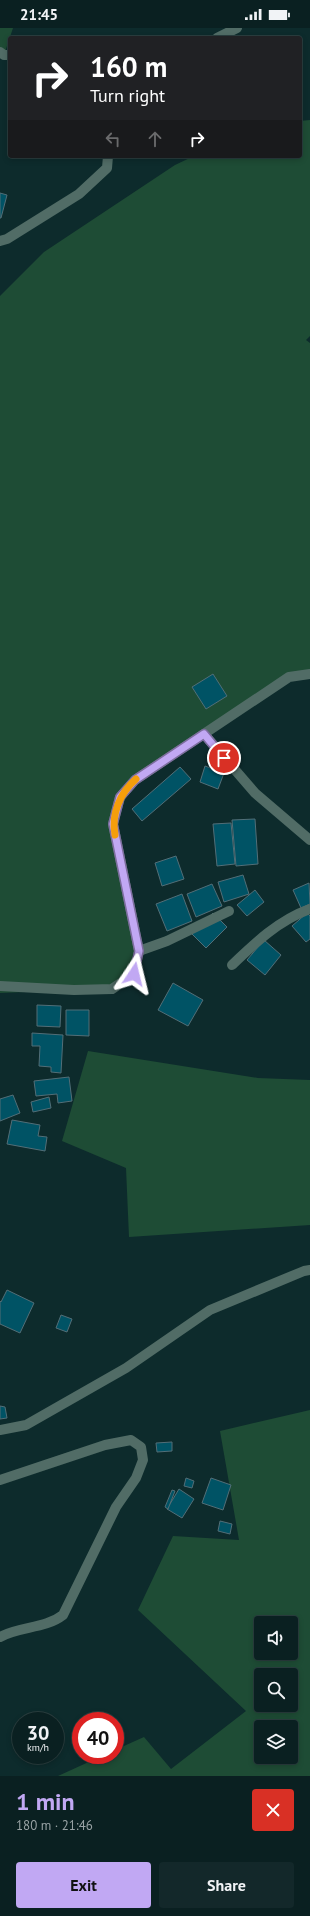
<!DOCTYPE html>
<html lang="en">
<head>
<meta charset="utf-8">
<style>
	:root { --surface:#0a2021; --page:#13282a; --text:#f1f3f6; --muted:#99a3a5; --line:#2a3e3f; --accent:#c1a8f3 }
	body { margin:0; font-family:"PT Sans",sans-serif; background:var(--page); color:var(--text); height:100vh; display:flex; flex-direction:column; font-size:15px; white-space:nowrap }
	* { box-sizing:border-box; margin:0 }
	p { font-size:13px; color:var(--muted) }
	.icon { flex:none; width:22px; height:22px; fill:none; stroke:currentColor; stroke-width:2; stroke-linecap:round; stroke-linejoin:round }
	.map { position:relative; height:1748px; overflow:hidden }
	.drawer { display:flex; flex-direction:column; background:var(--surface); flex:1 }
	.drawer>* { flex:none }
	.banner { position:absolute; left:8px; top:8px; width:294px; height:122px; border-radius:4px; box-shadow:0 2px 6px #0003,0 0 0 1px var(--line); background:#202124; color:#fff; overflow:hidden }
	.fabs { position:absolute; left:254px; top:1588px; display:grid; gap:8px }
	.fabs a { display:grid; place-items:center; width:44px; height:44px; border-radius:4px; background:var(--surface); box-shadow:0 2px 6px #0003,0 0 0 1px var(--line); font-size:20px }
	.speed { position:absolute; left:12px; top:1684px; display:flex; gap:8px; font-size:20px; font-weight:700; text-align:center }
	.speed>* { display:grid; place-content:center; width:52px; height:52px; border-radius:50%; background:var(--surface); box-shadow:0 2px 6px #0003,0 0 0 1px var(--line); line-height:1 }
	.speed small { font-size:10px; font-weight:400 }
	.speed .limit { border:6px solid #d22; background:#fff; color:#111 }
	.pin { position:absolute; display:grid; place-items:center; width:34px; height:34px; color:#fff; margin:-17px; border:2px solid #fff; border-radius:50%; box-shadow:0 1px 4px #0007 }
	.me { position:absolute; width:44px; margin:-22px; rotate:10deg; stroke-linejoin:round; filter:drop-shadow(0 0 3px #0008) }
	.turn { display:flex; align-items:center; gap:14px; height:84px; padding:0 16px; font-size:18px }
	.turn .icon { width:52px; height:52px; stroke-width:2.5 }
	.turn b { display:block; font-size:28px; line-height:34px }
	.lanes { display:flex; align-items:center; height:38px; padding:0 16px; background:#0003; justify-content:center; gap:20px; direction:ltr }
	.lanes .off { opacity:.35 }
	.round { display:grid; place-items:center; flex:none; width:42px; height:42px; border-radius:4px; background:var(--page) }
	.summary { display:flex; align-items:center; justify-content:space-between; height:68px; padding:0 16px }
	h1 { font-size:24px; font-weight:800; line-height:30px; color:var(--accent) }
	.cta { display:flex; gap:8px; margin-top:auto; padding:8px 16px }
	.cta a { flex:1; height:46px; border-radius:4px; background:var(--accent); color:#111; font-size:16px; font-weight:800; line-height:46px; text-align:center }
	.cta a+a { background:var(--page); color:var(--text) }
	.status { display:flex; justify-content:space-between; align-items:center; height:28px; padding:0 20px; background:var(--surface); direction:ltr }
	.status svg { height:11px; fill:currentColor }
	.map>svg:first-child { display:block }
	.green { fill:#1e4c35; fill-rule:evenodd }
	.building { fill:#005365; stroke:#526e77 }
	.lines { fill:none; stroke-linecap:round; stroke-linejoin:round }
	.minor { stroke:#516c66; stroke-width:10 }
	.tertiary { stroke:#516c66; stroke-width:10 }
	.route-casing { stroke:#7d6d9e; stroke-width:10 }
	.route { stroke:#c1a8f3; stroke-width:7 }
	.slow { stroke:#f59e0b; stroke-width:7 }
</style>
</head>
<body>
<div class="status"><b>21:45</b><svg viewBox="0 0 49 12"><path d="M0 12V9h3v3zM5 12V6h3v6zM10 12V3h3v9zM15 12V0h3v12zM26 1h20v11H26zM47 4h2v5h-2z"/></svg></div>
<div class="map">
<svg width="310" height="1748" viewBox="0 0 310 1748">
	<rect width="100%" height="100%" fill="#0d2b2c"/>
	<g class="green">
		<polygon points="0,0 13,0 4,27 0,24"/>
		<polygon points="310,92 310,308 306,312 310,315 310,648 289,649 135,752 113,796 139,923 121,955 74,962 0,965 0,268 44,224 175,137 194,128 300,128 300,93"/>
		<polygon points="88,1023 258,1050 310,1052 310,1197 129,1209 126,1140 62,1113"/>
		<path d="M 310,1382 L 310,1748 L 58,1748 L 104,1727 L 115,1727 L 115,1722 L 144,1709 L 171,1741 L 246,1683 L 138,1582 L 173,1508 L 239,1512 L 220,1403 ZM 261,1595 L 291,1595 L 291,1625 L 261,1625 ZM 261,1647 L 291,1647 L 291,1677 L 261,1677 ZM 261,1699 L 291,1699 L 291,1729 L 261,1729 Z"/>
	</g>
	<g class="building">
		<polygon points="0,165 7,167 1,190 0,190"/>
		<polygon points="213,646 227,668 206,681 192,659"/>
		<polygon points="205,738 224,745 218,761 200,754"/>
		<polygon points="180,739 191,751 142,793 132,781"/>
		<polygon points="255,791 258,836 236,838 232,792"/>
		<polygon points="231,795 235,836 217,838 213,796"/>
		<polygon points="176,828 184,851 162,858 155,835"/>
		<polygon points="243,847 249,866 224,874 218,854"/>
		<polygon points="309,855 310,876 301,880 293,862"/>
		<polygon points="212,856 222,878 196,889 187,866"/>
		<polygon points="255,862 264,874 247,888 237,877"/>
		<polygon points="182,866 192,893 167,903 156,876"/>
		<polygon points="213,885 227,899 206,920 192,906"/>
		<polygon points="307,885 310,888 310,911 306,914 292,898"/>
		<polygon points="264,912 281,927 265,947 247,932"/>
		<polygon points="173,955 203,972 188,998 158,982"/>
		<polygon points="37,977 61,978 60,999 37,998"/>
		<polygon points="66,982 89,982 89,1008 66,1007"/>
		<polygon points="32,1005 63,1007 61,1045 51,1044 51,1039 39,1038 40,1018 32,1018"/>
		<polygon points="69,1049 72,1073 58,1075 57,1066 36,1068 34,1053"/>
		<polygon points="13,1067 20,1085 0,1093 0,1071"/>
		<polygon points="49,1069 51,1080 33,1084 31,1074"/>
		<polygon points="12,1092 40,1097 38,1108 47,1109 45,1123 7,1116"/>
		<polygon points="7,1262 34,1275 20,1305 0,1296 0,1273 1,1274"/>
		<polygon points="61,1287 72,1291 67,1304 56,1300"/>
		<polygon points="0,1378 5,1379 7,1390 0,1391"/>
		<polygon points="172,1414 172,1423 157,1424 156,1415"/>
		<polygon points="186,1450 194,1453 192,1460 184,1458"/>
		<polygon points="211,1450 231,1457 223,1482 202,1475"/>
		<polygon points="179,1461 194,1471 182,1490 167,1481"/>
		<polygon points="172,1462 175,1463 168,1481 165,1479"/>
		<polygon points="220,1493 232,1496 230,1506 218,1503"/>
	</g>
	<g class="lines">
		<g class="minor">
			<polyline points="217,10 237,0"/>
			<polyline points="0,24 4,27 10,27"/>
			<polyline points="0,213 7,211 79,166 107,140 108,128"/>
			<polyline points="204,706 255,765 310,812"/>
			<polyline points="139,923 167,913 229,883"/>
			<path d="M 232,937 C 255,915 279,892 310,881"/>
			<path d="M 0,1452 L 105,1417 L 131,1412 L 141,1419 L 143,1432 L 136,1450 L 116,1479 L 63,1587 C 45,1601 20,1598 0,1609"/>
		</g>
		<g class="tertiary">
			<polyline points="0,958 74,962 112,961 134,946 139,923 113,796 120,769 135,752 289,649 310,646"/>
			<polyline points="0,1402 26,1397 126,1340 210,1282 304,1243 310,1242"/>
		</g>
	</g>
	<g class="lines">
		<defs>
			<polyline id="route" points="134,946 139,923 113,796 120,769 135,752 204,706 224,730"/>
		</defs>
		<use href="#route" class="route-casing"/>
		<use href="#route" class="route"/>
		<path class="slow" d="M 115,807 C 111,786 120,765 136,751"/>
	</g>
</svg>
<div class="fabs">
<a><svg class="icon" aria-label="sound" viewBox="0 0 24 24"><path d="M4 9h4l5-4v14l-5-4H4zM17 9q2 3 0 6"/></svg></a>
<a><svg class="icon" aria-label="search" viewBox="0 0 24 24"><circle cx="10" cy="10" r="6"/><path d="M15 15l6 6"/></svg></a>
<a><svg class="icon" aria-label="layers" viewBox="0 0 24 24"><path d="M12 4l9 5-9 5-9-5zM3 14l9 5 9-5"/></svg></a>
</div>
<div class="speed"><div>30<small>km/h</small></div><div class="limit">40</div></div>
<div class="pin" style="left:224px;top:730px;background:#d93025"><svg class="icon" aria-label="arrive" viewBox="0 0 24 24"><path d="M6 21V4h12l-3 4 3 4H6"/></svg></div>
<svg class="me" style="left:134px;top:946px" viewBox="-20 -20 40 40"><path d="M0-17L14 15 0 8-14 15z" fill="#c1a8f3" stroke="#fff" stroke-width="4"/></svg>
<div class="banner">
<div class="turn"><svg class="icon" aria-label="right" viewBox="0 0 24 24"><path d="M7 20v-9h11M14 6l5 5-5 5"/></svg><div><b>160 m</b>Turn right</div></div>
<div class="lanes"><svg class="icon off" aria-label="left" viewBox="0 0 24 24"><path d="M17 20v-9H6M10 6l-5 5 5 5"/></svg><svg class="icon off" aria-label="ahead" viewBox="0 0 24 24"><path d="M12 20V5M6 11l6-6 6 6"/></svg><svg class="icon" aria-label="right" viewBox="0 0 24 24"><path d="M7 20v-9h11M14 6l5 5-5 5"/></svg></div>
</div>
</div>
<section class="drawer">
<div class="summary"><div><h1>1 min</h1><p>180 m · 21:46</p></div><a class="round" style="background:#d93025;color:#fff"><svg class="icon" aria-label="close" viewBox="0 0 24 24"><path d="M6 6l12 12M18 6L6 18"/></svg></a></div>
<div class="cta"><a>Exit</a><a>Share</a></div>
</section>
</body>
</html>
